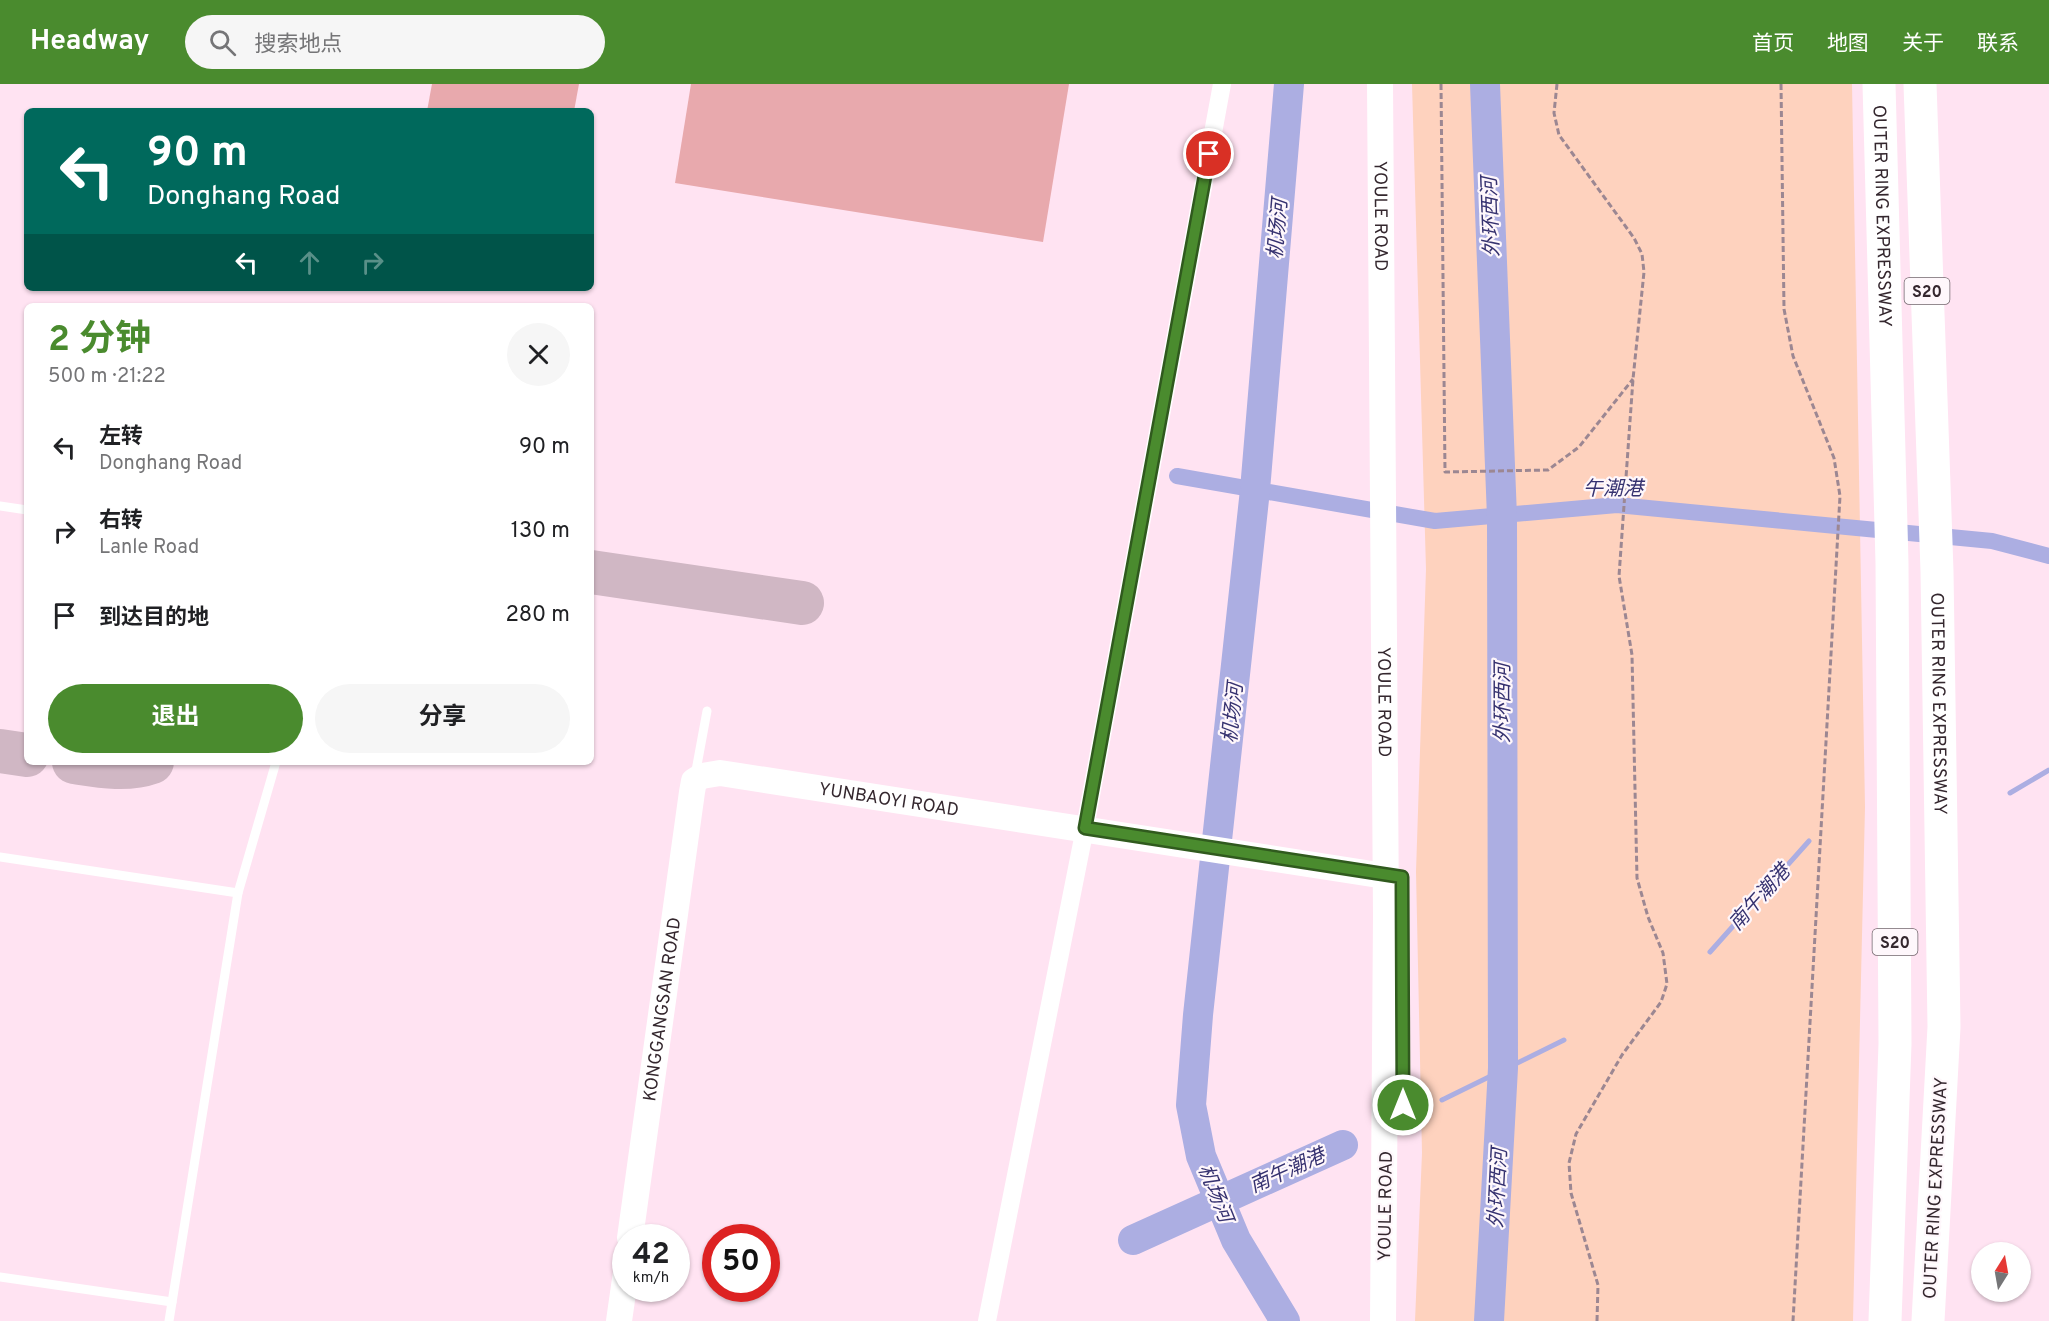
<!DOCTYPE html>
<html lang="zh">
<head>
<meta charset="utf-8">
<style>
	:root { --surface:#fff; --page:#f6f6f6; --text:#202124; --muted:#757577; --accent:#4a8b2e }
	body { margin:0; font-family:Overpass,"Noto Sans SC",sans-serif; background:var(--page); color:var(--text); height:100vh; display:flex; flex-direction:column; font-size:22px; white-space:nowrap }
	* { box-sizing:border-box; margin:0 }
	p { font-size:20px; color:var(--muted) }
	.icon { flex:none; width:33px; height:33px; fill:none; stroke:currentColor; stroke-width:2; stroke-linecap:round; stroke-linejoin:round }
	.map { position:relative; flex:1; overflow:hidden }
	.details { position:absolute; left:24px; top:219px; width:570px; height:462px; display:flex; flex-direction:column; background:var(--surface); border-radius:9px; box-shadow:0 2px 4px #0004 }
	.details>* { flex:none }
	.hud { position:absolute; left:24px; top:24px; width:570px; height:183px; border-radius:9px; box-shadow:0 2px 4px #0004; background:#00695c; color:#fff; overflow:hidden }
	.needle { width:39px; rotate:11deg }
	.buttons { position:absolute; left:1971px; top:1158px; display:grid; gap:12px }
	.buttons a { display:grid; place-items:center; width:60px; height:60px; border-radius:50%; background:var(--surface); box-shadow:0 2px 4px #0004; font-size:30px }
	.speed { position:absolute; left:612px; top:1140px; display:flex; gap:12px; font-size:30px; font-weight:700; text-align:center }
	.speed>* { display:grid; place-content:center; width:78px; height:78px; border-radius:50%; background:var(--surface); box-shadow:0 2px 4px #0004; line-height:1 }
	.speed small { font-size:15px; font-weight:400 }
	.speed .limit { border:9px solid #d22; background:#fff; color:#111 }
	.pin { position:absolute; display:grid; place-items:center; width:51px; height:51px; color:#fff; margin:-26px; border:3px solid #fff; border-radius:50%; box-shadow:0 2px 6px #0007 }
	.me { position:absolute; width:66px; margin:-33px; rotate:0deg; stroke-linejoin:round; filter:drop-shadow(0 0 4px #0008) }
	.turn { display:flex; align-items:center; gap:21px; height:126px; padding:0 24px; font-size:27px }
	.turn .icon { width:78px; height:78px; stroke-width:2.5 }
	.turn b { display:block; font-size:42px; line-height:51px }
	.lanes { display:flex; align-items:center; height:57px; padding:0 24px; background:#0003; justify-content:center; gap:30px; direction:ltr }
	.lanes .off { opacity:.35 }
	.round { display:grid; place-items:center; flex:none; width:63px; height:63px; border-radius:32px; background:var(--page) }
	.headline { display:flex; align-items:center; justify-content:space-between; height:102px; padding:0 24px }
	h1 { font-size:36px; font-weight:700; line-height:45px; color:var(--accent) }
	.button { display:flex; gap:12px; margin-top:auto; padding:12px 24px }
	.button a { flex:1; height:69px; border-radius:36px; background:var(--accent); color:#fff; font-size:24px; font-weight:700; line-height:69px; text-align:center }
	.button a+a { background:var(--page); color:var(--text) }
	ul { padding:0; list-style:none }
	li { display:flex; align-items:center; gap:18px; height:84px; padding:0 24px }
	li div { flex:1 }
	li b { display:block; font-size:22px }
	li em { font-style:normal }
	header { display:flex; align-items:center; gap:36px; box-sizing:border-box; height:84px; padding:0 30px; background:var(--accent); color:#fff }
	header strong { font-size:28px }
	nav { display:flex; gap:33px; margin-inline-start:auto; font-size:21px }
	.search { width:420px; height:54px; background:var(--page); display:flex; align-items:center; gap:15px; box-sizing:border-box; padding:0 21px; border-radius:33px; color:var(--muted); font-size:22px }
	.map>svg:first-child { display:block }
	.green { fill:#fed2be }
	.lines { fill:none; stroke-linecap:round; stroke-linejoin:round }
	.stream { stroke:#acaee2; stroke-width:5 }
	.canal { stroke:#acaee2; stroke-width:16 }
	.river { stroke:#acaee2; stroke-width:30 }
	.taxiway { stroke:#d0b7c4; stroke-width:44 }
	.building { fill:#e8a9ad }
	.path { stroke:#9c8792; stroke-width:3; stroke-dasharray:6 3; stroke-linecap:butt }
	.lane { stroke:#fff; stroke-width:9 }
	.street { stroke:#fff; stroke-width:18 }
	.secondary { stroke:#fff; stroke-width:26 }
	.highway { stroke:#fff; stroke-width:33 }
	.route-casing { stroke:#305a1e; stroke-width:15 }
	.route { stroke:#4a8b2e; stroke-width:10 }
	.labels { text-anchor:middle; stroke-width:4.5; stroke-linejoin:round; paint-order:stroke }
	.shield { fill:#fef7fb; stroke:#71656c; stroke-width:1.5 }
	.shield-label { font-size:16px; font-weight:bold; fill:#34272e }
	.street-label { font-size:18px; fill:#34272e; stroke:#fef7fb }
	.water-label { font-size:20px; font-style:italic; fill:#363270; stroke:#fef7fb }
</style>
</head>
<body>
<header>
<strong>Headway</strong>
<div class="search"><svg class="icon" aria-label="search" viewBox="0 0 24 24"><circle cx="10" cy="10" r="6"/><path d="M15 15l6 6"/></svg>搜索地点</div>
<nav><a>首页</a><a>地图</a><a>关于</a><a>联系</a></nav>
</header>
<div class="map">
<svg width="2049" height="1237" viewBox="0 0 2049 1237">
	<rect width="100%" height="100%" fill="#ffe3f2"/>
	<polygon class="green" points="1412,0 1852,0 1865,723 1853,1237 1415,1237 1422,1069 1416,788 1426,485"/>
	<g class="lines">
		<g class="stream">
			<polyline points="2010,709 2049,686"/>
			<polyline points="1710,868 1809,757"/>
			<polyline points="1442,1016 1564,956"/>
		</g>
		<polyline class="canal" points="1177,392 1435,437 1617,421 1992,457 2049,472"/>
		<g class="river">
			<polyline points="1485,0 1502,433 1503,984 1489,1237"/>
			<polyline points="1133,1156 1343,1061"/>
			<polyline points="1285,1237 1236,1156 1201,1072 1191,1021 1198,931 1255,406 1289,0"/>
		</g>
		<g class="taxiway">
			<polyline points="591,488 802,519"/>
			<polyline points="0,667 27,671"/>
			<path d="M 74,678 C 100,682 127,687 152,678"/>
		</g>
	</g>
	<g class="building">
		<polygon points="432,0 579,0 574,27 427,27"/>
		<polygon points="691,0 1069,0 1043,158 675,99"/>
	</g>
	<g class="lines">
		<g class="path">
			<polyline points="1441,0 1445,388 1548,386 1579,363 1633,295"/>
			<polyline points="1557,0 1554,29 1559,51 1634,154 1642,170 1644,188 1633,295 1619,492 1632,571 1637,794 1648,833 1663,869 1667,900 1661,918 1622,971 1576,1050 1569,1079 1571,1109 1598,1201 1597,1237"/>
			<polyline points="1781,0 1784,225 1793,272 1834,374 1840,412 1793,1237"/>
		</g>
		<g class="lane">
			<polyline points="0,422 27,426"/>
			<polyline points="695,692 707,627"/>
			<polyline points="0,773 238,809"/>
			<polyline points="0,1193 172,1218"/>
			<polyline points="169,1237 238,809 276,678"/>
		</g>
		<polyline class="street" points="987,1237 1085,744 1222,0"/>
		<g class="secondary">
			<path id="s1" d="M 1380,0 L 1386,831 L 1383,1237"/>
			<path id="s2" d="M 630,1154 L 692,708 L 694,697 L 702,692 L 720,689 L 1385,792"/>
			<polyline points="619,1237 626,1188"/>
		</g>
		<g class="highway">
			<path id="s3" d="M 1879,0 L 1892,479 L 1895,960 L 1885,1237"/>
			<path id="s4" d="M 1920,0 L 1937,487 L 1944,943 L 1928,1237"/>
		</g>
	</g>
	<g class="lines">
		<defs>
			<polyline id="route" points="1209,70 1085,744 1402,793 1403,1021"/>
		</defs>
		<use href="#route" class="route-casing"/>
		<use href="#route" class="route"/>
	</g>
	<g class="labels">
		<g class="shield">
			<rect x="1904.5" y="194" width="45" height="26" rx="4.5"/>
			<rect x="1872.5" y="845" width="45" height="26" rx="4.5"/>
		</g>
		<g class="shield-label">
			<text x="1927" y="213">S20</text>
			<text x="1895" y="864">S20</text>
		</g>
		<g class="street-label">
			<text dy="6" stroke="none"><textPath href="#s1" startOffset="132">YOULE ROAD</textPath></text>
			<text dy="6" stroke="none"><textPath href="#s3" startOffset="132">OUTER RING EXPRESSWAY</textPath></text>
			<text dy="6" stroke="none"><textPath href="#s1" startOffset="618">YOULE ROAD</textPath></text>
			<text dy="6" stroke="none"><textPath href="#s4" startOffset="620">OUTER RING EXPRESSWAY</textPath></text>
			<text dy="6" stroke="none"><textPath href="#s2" startOffset="660">YUNBAOYI ROAD</textPath></text>
			<text dy="6" stroke="none"><textPath href="#s2" startOffset="231">KONGGANGSAN ROAD</textPath></text>
			<text transform="translate(1935 1104) rotate(-87)" y="6">OUTER RING EXPRESSWAY</text>
			<text transform="translate(1385 1122) rotate(-89)" y="6">YOULE ROAD</text>
		</g>
		<g class="water-label">
			<text transform="translate(1490 133) rotate(-92)" y="7">外环西河</text>
			<text transform="translate(1277 145) rotate(-85)" y="7">机场河</text>
			<text x="1613" y="411">午潮港</text>
			<text transform="translate(1502 619) rotate(-90)" y="7">外环西河</text>
			<text transform="translate(1232 629) rotate(-84)" y="7">机场河</text>
			<text transform="translate(1759 813) rotate(-48)" y="7">南午潮港</text>
			<text transform="translate(1287 1086) rotate(-24)" y="7">南午潮港</text>
			<text transform="translate(1497 1104) rotate(-87)" y="7">外环西河</text>
			<text transform="translate(1216 1109) rotate(68)" y="7">机场河</text>
		</g>
	</g>
</svg>
<div class="buttons">
<a><svg class="needle" viewBox="-14 -14 28 28"><path d="M0-13l5 13h-10z" fill="#e53935"/><path d="M0 13l5-13h-10z" fill="#757577"/></svg></a>
</div>
<div class="speed"><div>42<small>km/h</small></div><div class="limit">50</div></div>
<div class="pin" style="left:1209px;top:70px;background:#d93025"><svg class="icon" aria-label="arrive" viewBox="0 0 24 24"><path d="M6 21V4h12l-3 4 3 4H6"/></svg></div>
<svg class="me" style="left:1403px;top:1021px" viewBox="-20 -20 40 40"><circle r="17" fill="#4a8b2e" stroke="#fff" stroke-width="3"/><path d="M0-11L8 9 0 5-8 9z" fill="#fff"/></svg>
<div class="hud">
<div class="turn"><svg class="icon" aria-label="left" viewBox="0 0 24 24"><path d="M17 20v-9H6M10 6l-5 5 5 5"/></svg><div><b>90 m</b>Donghang Road</div></div>
<div class="lanes"><svg class="icon" aria-label="left" viewBox="0 0 24 24"><path d="M17 20v-9H6M10 6l-5 5 5 5"/></svg><svg class="icon off" aria-label="ahead" viewBox="0 0 24 24"><path d="M12 20V5M6 11l6-6 6 6"/></svg><svg class="icon off" aria-label="right" viewBox="0 0 24 24"><path d="M7 20v-9h11M14 6l5 5-5 5"/></svg></div>
</div>
<section class="details">
<div class="headline"><div><h1>2 分钟</h1><p>500 m · 21:22</p></div><a class="round"><svg class="icon" aria-label="close" viewBox="0 0 24 24"><path d="M6 6l12 12M18 6L6 18"/></svg></a></div>
<ul>
<li><svg class="icon" aria-label="left" viewBox="0 0 24 24"><path d="M17 20v-9H6M10 6l-5 5 5 5"/></svg><div><b>左转</b><p>Donghang Road</p></div><em>90 m</em></li>
<li><svg class="icon" aria-label="right" viewBox="0 0 24 24"><path d="M7 20v-9h11M14 6l5 5-5 5"/></svg><div><b>右转</b><p>Lanle Road</p></div><em>130 m</em></li>
<li><svg class="icon" aria-label="arrive" viewBox="0 0 24 24"><path d="M6 21V4h12l-3 4 3 4H6"/></svg><div><b>到达目的地</b></div><em>280 m</em></li>
</ul>
<div class="button"><a>退出</a><a>分享</a></div>
</section>
</div>
</body>
</html>
